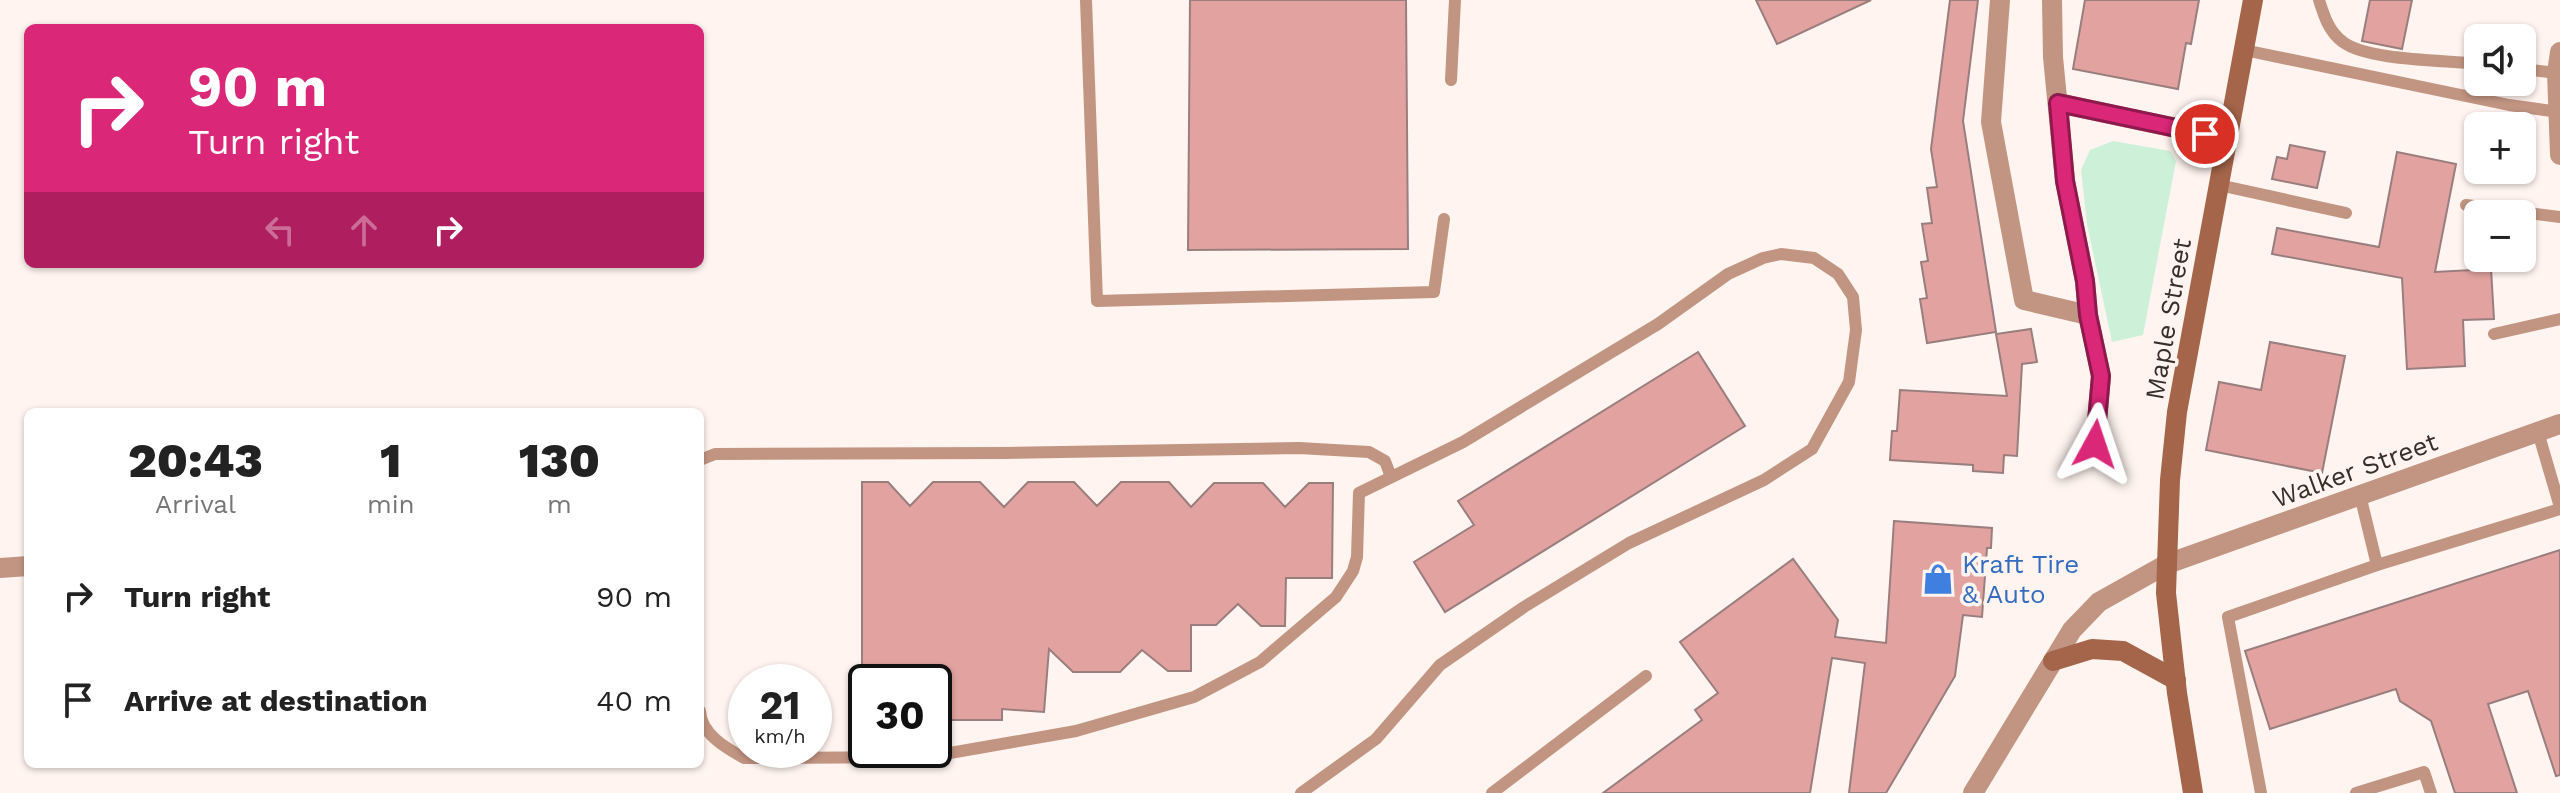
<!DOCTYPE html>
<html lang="en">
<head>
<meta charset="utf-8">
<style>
	:root { --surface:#fff; --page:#f6f6f6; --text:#222; --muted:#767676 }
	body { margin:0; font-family:"Work Sans",sans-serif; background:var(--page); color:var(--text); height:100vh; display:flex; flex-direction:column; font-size:30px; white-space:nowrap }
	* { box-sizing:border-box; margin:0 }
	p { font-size:26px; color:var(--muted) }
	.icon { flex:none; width:44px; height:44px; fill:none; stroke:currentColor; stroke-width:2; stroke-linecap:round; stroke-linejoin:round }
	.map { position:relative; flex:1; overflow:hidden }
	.side { position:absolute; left:24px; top:408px; width:680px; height:360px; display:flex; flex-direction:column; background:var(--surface); border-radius:12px; box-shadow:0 2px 6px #0004 }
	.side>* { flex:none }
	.guide { position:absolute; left:24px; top:24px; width:680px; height:244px; border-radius:12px; box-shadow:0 2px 6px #0004; background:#db2777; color:#fff; overflow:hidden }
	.controls { position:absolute; left:2464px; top:24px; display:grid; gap:16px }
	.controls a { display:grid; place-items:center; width:72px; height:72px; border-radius:12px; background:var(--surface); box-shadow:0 2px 6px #0004; font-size:40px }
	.speed { position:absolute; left:728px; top:664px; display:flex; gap:16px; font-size:40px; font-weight:700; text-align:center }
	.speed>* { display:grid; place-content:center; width:104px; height:104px; border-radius:50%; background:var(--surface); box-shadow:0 2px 6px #0004; line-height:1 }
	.speed small { font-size:20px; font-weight:400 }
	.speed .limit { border:4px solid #111; border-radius:12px; background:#fff; color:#111 }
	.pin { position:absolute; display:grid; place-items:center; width:68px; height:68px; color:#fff; margin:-34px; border:4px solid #fff; border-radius:50%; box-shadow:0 2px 8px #0007 }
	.me { position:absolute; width:88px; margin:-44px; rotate:5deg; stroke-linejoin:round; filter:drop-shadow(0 0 6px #0008) }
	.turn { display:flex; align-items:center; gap:28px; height:168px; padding:0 32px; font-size:36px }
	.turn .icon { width:104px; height:104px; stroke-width:2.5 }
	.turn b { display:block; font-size:56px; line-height:68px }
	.lanes { display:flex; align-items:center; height:76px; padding:0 32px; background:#0003; justify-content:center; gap:40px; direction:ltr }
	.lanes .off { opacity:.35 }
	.eta { display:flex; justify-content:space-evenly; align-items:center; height:136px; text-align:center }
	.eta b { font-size:48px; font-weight:800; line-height:56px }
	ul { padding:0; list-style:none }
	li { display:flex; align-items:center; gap:24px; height:104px; padding:0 32px }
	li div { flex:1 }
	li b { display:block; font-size:30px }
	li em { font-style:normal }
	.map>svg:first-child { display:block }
	.green { fill:#cdf1d8 }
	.building { fill:#e2a3a0; stroke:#997e7d; stroke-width:2 }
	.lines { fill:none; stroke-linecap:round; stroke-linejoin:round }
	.service { stroke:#c29582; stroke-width:12 }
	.minor { stroke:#c29582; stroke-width:20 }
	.tertiary { stroke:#c29582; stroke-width:20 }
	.secondary { stroke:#a4654a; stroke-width:20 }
	.route-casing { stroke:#8e194d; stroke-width:20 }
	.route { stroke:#db2777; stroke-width:14 }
	.labels { text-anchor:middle; stroke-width:7; stroke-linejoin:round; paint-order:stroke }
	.street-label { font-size:26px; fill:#392f2a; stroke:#fff4ef }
	.shop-label { font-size:26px; fill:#366cbe; stroke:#fff4ef; text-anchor:start }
</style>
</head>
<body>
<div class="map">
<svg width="2560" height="793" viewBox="0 0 2560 793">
	<rect width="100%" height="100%" fill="#fff4ef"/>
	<polygon class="green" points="2113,141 2170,151 2176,161 2143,335 2112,342 2087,224 2081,170 2090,150"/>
	<g class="building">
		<polygon points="1190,0 1406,0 1408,249 1188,250"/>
		<polygon points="1756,0 1871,0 1777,44"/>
		<polygon points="1950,0 1978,0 1963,121 1996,332 1927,343 1920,299 1927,298 1921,262 1928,261 1922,224 1932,223 1927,188 1937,187 1931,149"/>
		<polygon points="2085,0 2199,0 2191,44 2186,43 2178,89 2073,69"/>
		<polygon points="2370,0 2412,0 2402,49 2362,41"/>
		<polygon points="2290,145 2325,152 2317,188 2272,179 2277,157 2287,159"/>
		<polygon points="2397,152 2456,164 2435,272 2491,269 2494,319 2463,320 2465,366 2407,369 2402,278 2272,254 2277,228 2379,247"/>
		<polygon points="2031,329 2037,362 2022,364 2017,456 2004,455 2003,473 1973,471 1973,465 1890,460 1892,431 1897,431 1900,390 2007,396 1996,334"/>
		<polygon points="2270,342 2345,356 2322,473 2206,450 2219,382 2261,390"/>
		<polygon points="1698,352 1745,426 1445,612 1414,562 1474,525 1458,501"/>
		<polygon points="862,482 888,482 910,506 933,482 980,482 1004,507 1028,482 1074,482 1097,506 1121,482 1169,482 1191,507 1214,483 1263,483 1285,507 1309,483 1333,483 1332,578 1286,578 1285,626 1261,626 1238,604 1216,625 1191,625 1191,671 1168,671 1142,650 1120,672 1073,672 1049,649 1044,712 1002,709 1002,720 934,720 934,682 862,682"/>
		<polygon points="1894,521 1992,528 1991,548 1987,548 1982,617 1963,615 1955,676 1886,793 1849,793 1865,663 1832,658 1810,793 1603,793 1702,720 1695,710 1718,693 1680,642 1793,559 1838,620 1835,637 1886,643"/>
		<polygon points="2560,550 2560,775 2556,776 2528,691 2488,704 2517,793 2455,793 2431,721 2400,701 2396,689 2270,729 2245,651"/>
	</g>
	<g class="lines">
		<g class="service">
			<polyline points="1086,0 1097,301 1434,292 1444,219"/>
			<path d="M 2319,0 C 2324,16 2329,32 2343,42 C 2368,61 2446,60 2478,64"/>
			<polyline points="2244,50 2509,105 2559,112"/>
			<polyline points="2522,69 2557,73"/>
			<polyline points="1451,80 1455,0"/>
			<polyline points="2219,185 2346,213"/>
			<polyline points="2466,205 2560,217"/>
			<polyline points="2494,334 2560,319"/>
			<polyline points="2538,432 2560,507"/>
			<polyline points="700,460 715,454 1004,453 1299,448 1369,452 1385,461 1391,477"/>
			<polyline points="2360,495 2377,565 2560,509"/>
			<path d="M 700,711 C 701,734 726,748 744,758 L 927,757 L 1076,731 L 1194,697 L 1260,662 L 1336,597 L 1353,571 L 1357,557 L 1359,493 L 1463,442 L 1658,324 L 1728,274 L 1763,258 L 1781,254 L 1814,258 L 1838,274 L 1853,297 L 1856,330 L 1849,382 L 1812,449 L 1764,480 L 1629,543 L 1524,607 L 1440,665 L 1376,739 L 1301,793"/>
			<polyline points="1492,793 1646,676"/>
			<polyline points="2261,793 2228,617 2377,565"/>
			<polyline points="2356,793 2424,772 2431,793"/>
		</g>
		<g class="minor">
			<polyline points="2000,0 1991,122 2024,300 2088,315"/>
			<polyline points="2052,0 2053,57 2065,181 2085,281 2088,315 2101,376 2095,444"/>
			<polyline points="2560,52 2557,73 2560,155"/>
			<polyline points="2058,103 2227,139"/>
			<polyline points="0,568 28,566"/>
		</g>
		<polyline class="tertiary" points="1973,793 2072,630 2099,602 2167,564 2560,424"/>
		<g class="secondary">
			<polyline points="2053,661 2092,649 2123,651 2176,680"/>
			<polyline points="2193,793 2177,693 2166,593 2170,480 2177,412 2253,0"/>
		</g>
	</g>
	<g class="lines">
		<defs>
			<polyline id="route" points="2095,444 2101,376 2088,315 2085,281 2065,181 2058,103 2205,134"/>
		</defs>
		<use href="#route" class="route-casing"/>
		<use href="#route" class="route"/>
	</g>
	<defs>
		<symbol id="shop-bare" viewBox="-9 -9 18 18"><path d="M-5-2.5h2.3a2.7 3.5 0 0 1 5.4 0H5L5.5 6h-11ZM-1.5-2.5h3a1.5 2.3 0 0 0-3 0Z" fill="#3f7fe0" stroke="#fff4ef" stroke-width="2.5" paint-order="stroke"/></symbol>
	</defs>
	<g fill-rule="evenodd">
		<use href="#shop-bare" x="1916" y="557" width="44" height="44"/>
	</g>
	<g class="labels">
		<g class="street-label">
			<text transform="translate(2168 319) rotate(-80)" y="9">Maple Street</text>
			<text transform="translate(2355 470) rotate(-20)" y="9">Walker Street</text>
		</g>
		<g class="shop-label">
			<text x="1962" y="573">Kraft Tire<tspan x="1962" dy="30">&amp; Auto</tspan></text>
		</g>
	</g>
</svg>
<div class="controls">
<a><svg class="icon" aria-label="sound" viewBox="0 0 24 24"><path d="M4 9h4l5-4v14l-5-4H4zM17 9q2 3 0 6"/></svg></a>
<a>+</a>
<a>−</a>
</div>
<div class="speed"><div>21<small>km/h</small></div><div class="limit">30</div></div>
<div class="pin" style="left:2205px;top:134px;background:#d93025"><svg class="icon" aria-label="arrive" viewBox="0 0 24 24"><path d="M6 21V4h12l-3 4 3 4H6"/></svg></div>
<svg class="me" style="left:2095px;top:444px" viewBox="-20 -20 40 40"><path d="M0-17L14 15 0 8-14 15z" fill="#db2777" stroke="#fff" stroke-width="4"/></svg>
<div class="guide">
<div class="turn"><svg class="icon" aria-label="right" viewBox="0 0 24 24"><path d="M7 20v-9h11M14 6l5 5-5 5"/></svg><div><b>90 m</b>Turn right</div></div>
<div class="lanes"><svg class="icon off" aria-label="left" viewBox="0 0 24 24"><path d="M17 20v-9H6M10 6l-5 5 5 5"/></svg><svg class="icon off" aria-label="ahead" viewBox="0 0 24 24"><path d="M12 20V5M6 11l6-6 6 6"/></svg><svg class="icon" aria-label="right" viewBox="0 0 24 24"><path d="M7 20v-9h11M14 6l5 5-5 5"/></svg></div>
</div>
<section class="side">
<div class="eta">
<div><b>20:43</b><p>Arrival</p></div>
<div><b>1</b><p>min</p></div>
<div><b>130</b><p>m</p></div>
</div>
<ul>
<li><svg class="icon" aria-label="right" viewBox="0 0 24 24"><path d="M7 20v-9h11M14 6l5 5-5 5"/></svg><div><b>Turn right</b></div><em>90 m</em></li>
<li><svg class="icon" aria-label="arrive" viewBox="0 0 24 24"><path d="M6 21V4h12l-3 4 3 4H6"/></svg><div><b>Arrive at destination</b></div><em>40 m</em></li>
</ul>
</section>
</div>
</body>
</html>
